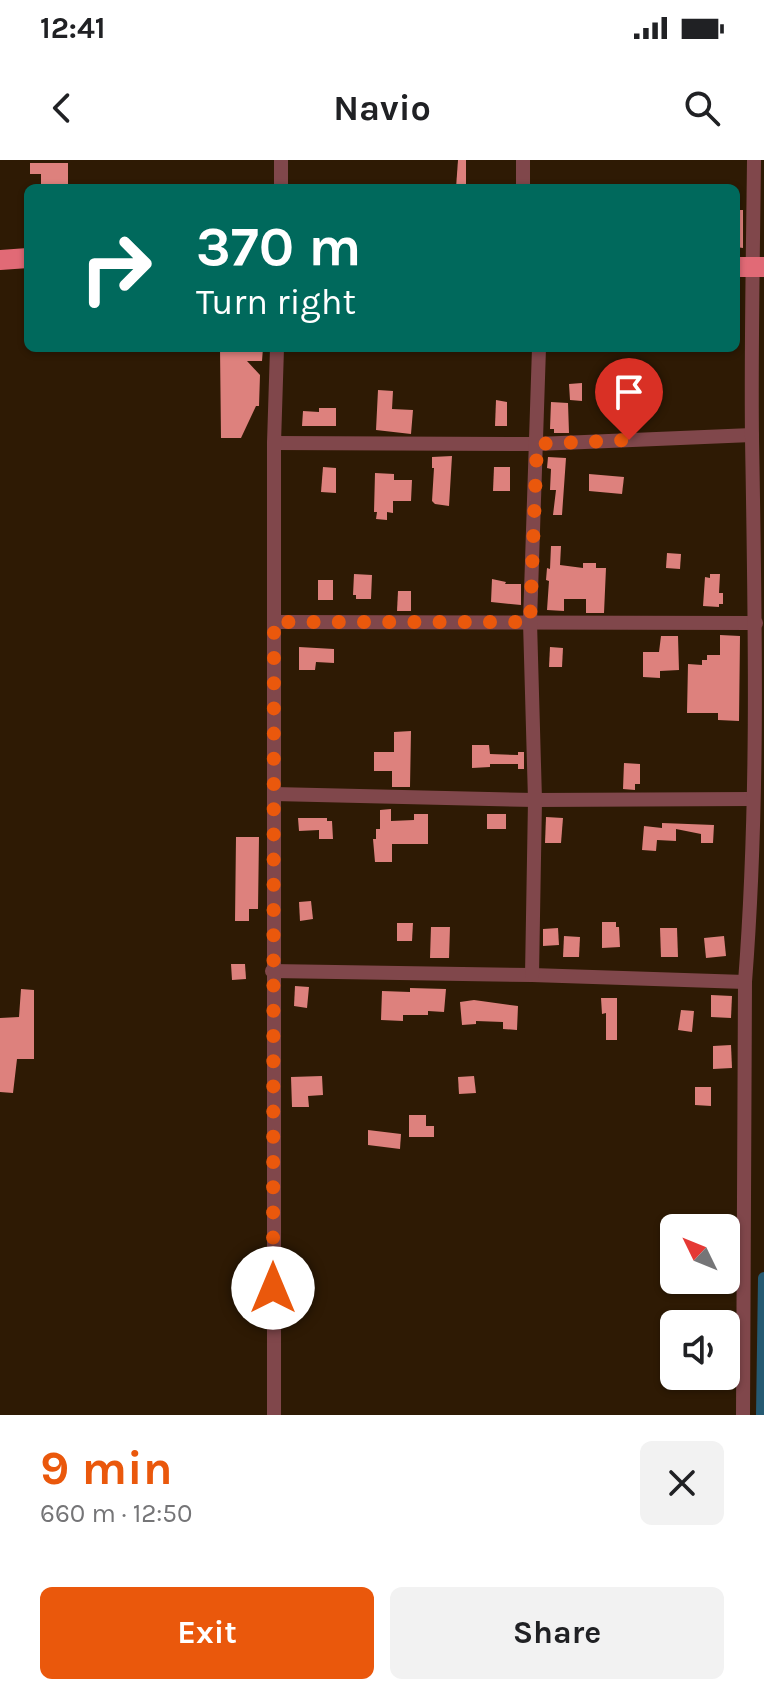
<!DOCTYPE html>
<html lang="en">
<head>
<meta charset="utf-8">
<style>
	:root { --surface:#fff; --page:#f2f2f2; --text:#202124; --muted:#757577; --accent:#ea580c }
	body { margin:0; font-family:Karla,sans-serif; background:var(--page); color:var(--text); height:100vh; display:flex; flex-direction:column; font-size:30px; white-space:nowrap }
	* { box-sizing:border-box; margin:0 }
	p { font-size:26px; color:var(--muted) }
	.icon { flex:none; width:44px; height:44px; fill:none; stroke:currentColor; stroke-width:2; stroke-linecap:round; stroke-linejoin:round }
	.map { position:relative; height:1255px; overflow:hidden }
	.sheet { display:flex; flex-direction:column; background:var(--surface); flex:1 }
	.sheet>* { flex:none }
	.guide { position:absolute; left:24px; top:24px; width:716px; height:168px; border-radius:12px; box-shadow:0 2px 6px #0004; background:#00695c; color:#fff; overflow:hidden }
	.needle { width:52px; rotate:313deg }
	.tools { position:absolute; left:660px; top:1054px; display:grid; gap:16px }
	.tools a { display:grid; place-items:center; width:80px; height:80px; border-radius:12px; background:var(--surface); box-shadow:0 2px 6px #0004; font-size:40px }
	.pin { position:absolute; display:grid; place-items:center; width:68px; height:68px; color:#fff; margin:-82px -34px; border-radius:50% 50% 50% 0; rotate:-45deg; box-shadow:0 0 8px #0007 }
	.pin .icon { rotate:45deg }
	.me { position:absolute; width:88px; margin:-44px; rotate:0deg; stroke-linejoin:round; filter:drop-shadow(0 0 6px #0008) }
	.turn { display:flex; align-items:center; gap:28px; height:168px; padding:0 40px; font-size:36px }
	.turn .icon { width:104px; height:104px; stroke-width:2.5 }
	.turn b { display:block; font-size:56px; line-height:68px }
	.round { display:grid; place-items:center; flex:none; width:84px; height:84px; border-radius:12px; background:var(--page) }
	.headline { display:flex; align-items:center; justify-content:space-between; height:136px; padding:0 40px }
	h1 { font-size:48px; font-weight:700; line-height:60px; color:var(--accent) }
	.cta { display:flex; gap:16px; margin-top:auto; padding:16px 40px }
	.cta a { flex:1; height:92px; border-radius:12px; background:var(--accent); color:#fff; font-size:32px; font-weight:700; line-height:92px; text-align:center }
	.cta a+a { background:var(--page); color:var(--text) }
	.status { display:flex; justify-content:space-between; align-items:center; height:56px; padding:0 40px; background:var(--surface); direction:ltr }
	.status svg { height:22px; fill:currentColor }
	header { display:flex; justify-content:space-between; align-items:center; height:104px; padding:0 40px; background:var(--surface); font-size:36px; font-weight:700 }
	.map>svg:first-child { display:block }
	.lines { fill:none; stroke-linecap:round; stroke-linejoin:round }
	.canal { stroke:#255a72; stroke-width:12 }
	.building { fill:#dd817d }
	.minor { stroke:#80474b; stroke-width:14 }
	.primary { stroke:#e16a76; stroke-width:20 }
	.route { stroke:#ea580c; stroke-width:14; stroke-dasharray:0 25.2 }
</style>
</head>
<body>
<div class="status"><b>12:41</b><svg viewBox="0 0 49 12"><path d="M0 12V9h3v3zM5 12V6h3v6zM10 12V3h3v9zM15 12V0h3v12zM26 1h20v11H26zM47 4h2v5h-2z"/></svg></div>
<header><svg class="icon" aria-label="back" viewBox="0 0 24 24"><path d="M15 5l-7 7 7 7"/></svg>Navio<svg class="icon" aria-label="search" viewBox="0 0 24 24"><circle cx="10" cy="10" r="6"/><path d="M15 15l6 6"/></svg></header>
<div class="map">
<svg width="764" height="1255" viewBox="0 0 764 1255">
	<rect width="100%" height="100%" fill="#2e1a04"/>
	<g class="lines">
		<polyline class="canal" points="762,1255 764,1118"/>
	</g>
	<g class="building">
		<polygon points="458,0 466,0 466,28 456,28"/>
		<polygon points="30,3 68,3 68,28 41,24 41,14 30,14"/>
		<polygon points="736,50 743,50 743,88 736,87"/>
		<polygon points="220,188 263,188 262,201 247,201 260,215 259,246 256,246 241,278 221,278"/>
		<polygon points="582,223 582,241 570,240 569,224"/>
		<polygon points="378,230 393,231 392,249 413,250 411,274 376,270"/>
		<polygon points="496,240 507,242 507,266 495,266"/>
		<polygon points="551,242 568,243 569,273 554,273 554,269 550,269"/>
		<polygon points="319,248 336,248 336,266 302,266 303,251 319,252"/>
		<polygon points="452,296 449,346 435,344 432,341 434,308 432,308 432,297"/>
		<polygon points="548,297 566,298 562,355 553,355 556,330 550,330 551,309 547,308"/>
		<polygon points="323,307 336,308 336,333 321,332"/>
		<polygon points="494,307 510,307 510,331 493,331"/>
		<polygon points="375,313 394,314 394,320 412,320 411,341 393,341 393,353 387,352 387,360 376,359 377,352 374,352"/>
		<polygon points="589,314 624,317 622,334 589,331"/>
		<polygon points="551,386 561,386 560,405 583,408 583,403 596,403 596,408 606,408 604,453 586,453 586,439 564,439 564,451 547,450 549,421 546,420 547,408 550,409"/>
		<polygon points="667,393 681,394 680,409 666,408"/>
		<polygon points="354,414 372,415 371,439 356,439 356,435 353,435"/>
		<polygon points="710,414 720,414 719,433 723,433 723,444 719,444 719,447 703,446 705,417 710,418"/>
		<polygon points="492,419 506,422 505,424 521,424 521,445 491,442"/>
		<rect x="318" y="420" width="15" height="20"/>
		<polygon points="398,431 411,431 411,451 397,451"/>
		<polygon points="720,475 740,476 739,561 718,560 718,553 687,553 688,504 702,505 702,500 707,500 707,495 720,495"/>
		<polygon points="661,476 678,476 679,510 660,511 660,518 643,517 643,492 659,492"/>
		<polygon points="299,487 334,489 334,503 316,502 315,510 299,510"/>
		<polygon points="550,487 563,488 562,507 549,507"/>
		<polygon points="411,571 410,627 392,627 392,611 374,611 374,592 394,592 394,572"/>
		<polygon points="472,585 489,585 490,594 518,595 518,592 524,592 524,609 518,609 518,604 490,604 490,607 472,608"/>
		<polygon points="624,603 640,604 640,624 635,624 635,630 623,629"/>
		<polygon points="391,649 391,661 414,660 414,654 428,654 428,684 392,684 392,702 375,702 373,679 376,679 376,669 380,669 380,650"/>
		<rect x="487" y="654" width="19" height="15"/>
		<polygon points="546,657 563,658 561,683 545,683"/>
		<polygon points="298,658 327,658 327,661 332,661 333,679 319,679 319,670 299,671"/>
		<polygon points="662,663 714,665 713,683 701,683 701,674 676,669 676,681 657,680 656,691 642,690 644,666 662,668"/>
		<polygon points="236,677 259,677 258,749 249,749 249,761 235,761"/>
		<polygon points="311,741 313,759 300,761 299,742"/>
		<polygon points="602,762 616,762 616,767 619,767 620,787 602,788"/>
		<polygon points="397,763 413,763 412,781 397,781"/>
		<polygon points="431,767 450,767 449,798 430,798"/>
		<polygon points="558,768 559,785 543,786 543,769"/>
		<polygon points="660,768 677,768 678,797 661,797"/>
		<polygon points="564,776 580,777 579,797 563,797"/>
		<polygon points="724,776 726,796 706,798 704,778"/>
		<polygon points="231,804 245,804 246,819 232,820"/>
		<polygon points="295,826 309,827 307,848 294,846"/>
		<polygon points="410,828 446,829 444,852 428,851 428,855 403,855 403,861 381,860 382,831 410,832"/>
		<polygon points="21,829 34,830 34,899 17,899 13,933 0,932 0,858 19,857"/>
		<polygon points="711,835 732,836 731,858 711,857"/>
		<polygon points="601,838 617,838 617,880 606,880 606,853 602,854"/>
		<polygon points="474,840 518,846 517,870 503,869 503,862 476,861 476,864 462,865 460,842"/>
		<polygon points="681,850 694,851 692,872 678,870"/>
		<polygon points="731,885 732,908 713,909 713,886"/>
		<polygon points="322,916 323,935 308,936 309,947 292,947 291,917"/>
		<polygon points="474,916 476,933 459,934 458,917"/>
		<polygon points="695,927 711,927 711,946 695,945"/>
		<polygon points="409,955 426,955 426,966 434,966 434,977 409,977"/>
		<polygon points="368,970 401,974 400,989 368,985"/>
	</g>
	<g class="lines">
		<g class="minor">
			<polyline points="523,0 523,28"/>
			<polyline points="281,28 281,0"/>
			<polyline points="274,283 537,284 752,275"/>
			<polyline points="274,462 756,463"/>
			<polyline points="274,634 535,640 752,639"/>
			<polyline points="272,811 532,815 745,822"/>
			<polyline points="532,815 535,640 530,462 539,188"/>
			<polyline points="274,1255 274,283 277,188"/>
			<path d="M 743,1255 L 745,822 C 759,641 755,459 752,278 C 751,185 753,93 754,0"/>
		</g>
		<g class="primary">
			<polyline points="0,100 28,98"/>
			<polyline points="736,107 764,107"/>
		</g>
	</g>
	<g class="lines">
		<polyline class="route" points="273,1128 274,462 530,462 537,284 629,280"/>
	</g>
</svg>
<div class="tools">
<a><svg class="needle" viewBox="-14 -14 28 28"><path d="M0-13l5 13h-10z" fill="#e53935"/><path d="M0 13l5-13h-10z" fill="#757577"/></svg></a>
<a><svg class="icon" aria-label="sound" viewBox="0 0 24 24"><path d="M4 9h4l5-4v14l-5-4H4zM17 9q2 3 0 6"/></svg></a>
</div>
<div class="pin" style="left:629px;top:280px;background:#d93025"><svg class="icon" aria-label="arrive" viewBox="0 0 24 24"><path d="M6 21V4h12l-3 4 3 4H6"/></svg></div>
<svg class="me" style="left:273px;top:1128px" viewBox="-20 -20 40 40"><circle r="19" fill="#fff"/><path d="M0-13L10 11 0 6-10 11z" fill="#ea580c"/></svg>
<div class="guide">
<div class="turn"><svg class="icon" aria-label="right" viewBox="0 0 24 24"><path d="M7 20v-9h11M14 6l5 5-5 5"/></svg><div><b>370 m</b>Turn right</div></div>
</div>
</div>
<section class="sheet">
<div class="headline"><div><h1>9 min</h1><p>660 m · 12:50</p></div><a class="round"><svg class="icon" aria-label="close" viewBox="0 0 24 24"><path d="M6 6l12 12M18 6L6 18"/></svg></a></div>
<div class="cta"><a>Exit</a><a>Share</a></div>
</section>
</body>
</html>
